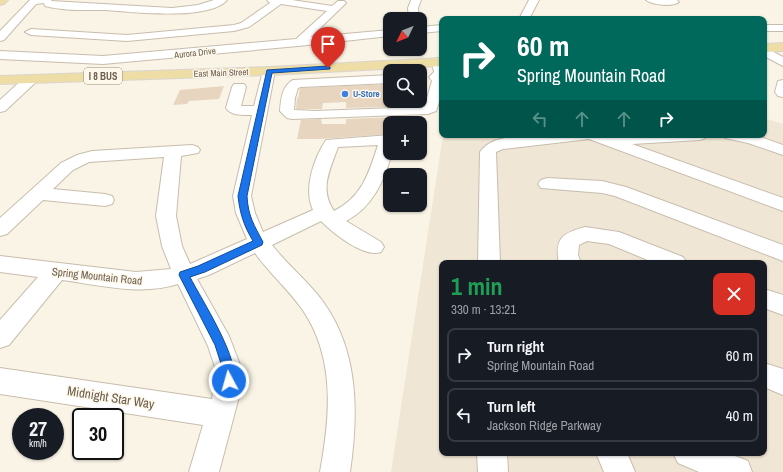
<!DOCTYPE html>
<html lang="en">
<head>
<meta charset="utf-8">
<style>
	:root { --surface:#171b24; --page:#242831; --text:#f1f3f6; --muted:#9ea1a6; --line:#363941 }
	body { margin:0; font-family:"Archivo Narrow",sans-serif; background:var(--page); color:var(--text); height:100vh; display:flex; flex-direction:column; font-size:15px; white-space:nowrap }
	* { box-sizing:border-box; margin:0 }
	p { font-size:13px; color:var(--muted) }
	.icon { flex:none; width:22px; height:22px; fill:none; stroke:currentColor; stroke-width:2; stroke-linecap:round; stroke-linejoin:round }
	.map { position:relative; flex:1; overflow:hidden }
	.sheet { position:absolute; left:439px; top:260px; width:328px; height:196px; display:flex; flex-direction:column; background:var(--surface); border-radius:8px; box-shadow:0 1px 3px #0004 }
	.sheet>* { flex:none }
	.banner { position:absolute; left:439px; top:16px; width:328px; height:122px; border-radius:8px; box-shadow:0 1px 3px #0004; background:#00695c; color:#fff; overflow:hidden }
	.needle { width:26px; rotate:227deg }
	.tools { position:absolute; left:383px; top:12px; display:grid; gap:8px }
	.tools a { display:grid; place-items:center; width:44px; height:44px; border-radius:8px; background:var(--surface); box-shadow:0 1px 3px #0004; font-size:20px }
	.speed { position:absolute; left:12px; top:408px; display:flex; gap:8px; font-size:20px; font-weight:700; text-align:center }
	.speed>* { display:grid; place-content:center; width:52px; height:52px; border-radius:50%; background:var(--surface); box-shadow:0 1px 3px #0004; line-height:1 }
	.speed small { font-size:10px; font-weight:400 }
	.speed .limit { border:2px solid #111; border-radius:6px; background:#fff; color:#111 }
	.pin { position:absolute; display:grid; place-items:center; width:34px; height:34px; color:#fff; margin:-41px -17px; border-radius:50% 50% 50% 0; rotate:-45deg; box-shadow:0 0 4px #0007 }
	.pin .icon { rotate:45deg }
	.me { position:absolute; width:44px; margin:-22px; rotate:354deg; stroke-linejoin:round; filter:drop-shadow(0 0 3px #0008) }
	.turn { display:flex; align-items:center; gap:14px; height:84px; padding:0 12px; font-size:18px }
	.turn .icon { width:52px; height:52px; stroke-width:2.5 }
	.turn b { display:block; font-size:28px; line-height:34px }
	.lanes { display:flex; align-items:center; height:38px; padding:0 12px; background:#0003; justify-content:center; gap:20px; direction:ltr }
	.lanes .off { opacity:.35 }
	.round { display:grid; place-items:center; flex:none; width:42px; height:42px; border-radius:8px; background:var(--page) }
	.headline { display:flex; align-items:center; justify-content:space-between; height:68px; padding:0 12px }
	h1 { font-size:24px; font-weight:800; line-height:30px; color:#1e9e55 }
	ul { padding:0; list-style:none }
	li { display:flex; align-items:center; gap:12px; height:54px; margin:0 8px 6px; padding:0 4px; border:2px solid var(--line); border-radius:8px }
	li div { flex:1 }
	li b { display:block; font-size:15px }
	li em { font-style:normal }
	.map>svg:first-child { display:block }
	.residential { fill:#f0e6d5; fill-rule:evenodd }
	.building { fill:#e8d5bf }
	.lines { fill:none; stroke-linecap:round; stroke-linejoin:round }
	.minor-casing { stroke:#c8bdad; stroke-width:2 }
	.major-casing { stroke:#d9d5d1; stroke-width:2 }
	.minor { fill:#fff; fill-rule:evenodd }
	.major { fill:#efdda6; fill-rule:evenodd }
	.route { fill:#1a73e8; stroke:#114b97 }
	.shop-dot { fill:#3f7fe0; stroke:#fcf8eb; stroke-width:1.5 }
	.labels { text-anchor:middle; stroke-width:3; stroke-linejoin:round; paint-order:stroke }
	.far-street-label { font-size:9px; fill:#6e5e4e; stroke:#fcf8eb }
	.far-shop-label { font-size:9px; font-weight:bold; fill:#366cbe; stroke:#fcf8eb; text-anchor:start }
	.shield { fill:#fcf8eb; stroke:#998c7d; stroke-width:1 }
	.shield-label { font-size:10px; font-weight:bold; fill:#6e5e4e }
	.street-label { font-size:11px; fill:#6e5e4e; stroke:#fcf8eb }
	.near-street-label { font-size:13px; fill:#6e5e4e; stroke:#fcf8eb }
</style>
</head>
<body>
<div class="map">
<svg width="783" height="472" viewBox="0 0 783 472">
	<rect width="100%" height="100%" fill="#f9f4e5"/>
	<path class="residential" d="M 764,118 L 783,124 L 783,472 L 391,472 L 443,135 L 764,135 ZM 442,263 L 764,263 L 764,453 L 442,453 Z"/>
	<g class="building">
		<polygon points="390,84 390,101 417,101 418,106 346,108 346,102 323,103 322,109 296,109 297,98 298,98 300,89 301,88"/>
		<polygon points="224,86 219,99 189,101 187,104 173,105 180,90"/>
		<polygon points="420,116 422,123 390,123 390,134 320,139 297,139 301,120 321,119 322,124 346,124 346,119"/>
	</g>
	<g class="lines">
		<defs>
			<g id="minor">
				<path d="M 30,0 L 52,0 L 51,1 L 172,8 L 198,5 L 214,0 L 227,0 C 209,21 132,12 106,10 C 86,10 64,11 45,6 L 44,3 L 36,4 L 4,40 L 0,41 L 0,31 Z"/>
				<polygon points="267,0 292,0 332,6 338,1 344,1 346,3 344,5 311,37 390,30 390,36 298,46 103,64 0,59 0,51 103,56 296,39 327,11 281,4 249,27 234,31 127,41 31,35 25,32 31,29 127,35 234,25 241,23 270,3"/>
				<polygon points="411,0 421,0 418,8 419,19 409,19 408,8"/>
				<polygon points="529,0 539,0 529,19 519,19"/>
				<path d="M 646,0 L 677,0 L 679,2 C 673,7 652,5 646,0 Z"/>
				<polygon points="442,25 442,31 420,33 420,27"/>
				<rect x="764" y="25" width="19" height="6"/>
				<polygon points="764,47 783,57 783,66 764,56"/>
				<path d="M 438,58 L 442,59 L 442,94 L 436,111 L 428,114 L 292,119 L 287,118 L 280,111 C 281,99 282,86 293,80 L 390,75 L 390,83 L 301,87 L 298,88 L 295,98 L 294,110 L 316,111 L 421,107 L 425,105 L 432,81 L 429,77 L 434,72 L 432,62 L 434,59 Z"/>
				<path d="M 269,67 L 274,68 L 275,71 L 251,196 L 255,213 L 263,232 L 313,210 C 303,189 314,158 326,140 L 390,135 L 390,153 L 392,153 C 384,181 373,207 346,221 L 381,242 L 384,247 L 381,252 C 364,258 334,234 321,221 L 272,245 C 286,263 303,277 317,294 C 359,345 359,410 350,472 L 320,472 C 330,417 336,358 302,309 C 288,289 269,273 255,253 L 209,275 L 197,279 L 229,336 L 242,370 L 240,393 L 219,472 L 189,472 L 203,425 L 0,394 L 0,368 L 212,399 L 216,370 L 208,346 L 178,284 C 141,296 99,285 62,280 L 9,345 L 0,348 L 0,320 L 38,277 L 0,272 L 0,256 L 136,272 L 171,269 L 162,246 L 156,216 L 164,157 L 89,162 L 73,170 L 53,189 L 105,194 L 112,196 L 114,200 L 112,204 L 105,206 L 43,200 L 7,234 L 0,236 L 0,218 L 61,163 L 77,155 L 92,151 L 192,145 L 198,147 L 200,150 L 198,153 L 181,156 L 176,216 L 182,246 L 190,264 L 247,239 L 236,213 L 233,196 L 252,115 C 243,115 231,116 226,108 L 232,87 L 234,84 L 244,84 L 246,87 L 241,106 L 254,106 L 263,71 L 264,68 ZM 378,145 C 369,173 362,197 334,211 C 319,189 330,170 338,147 Z"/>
				<polygon points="31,75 36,76 38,79 36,82 5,111 0,112 0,100 26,76"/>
				<polygon points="783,80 783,97 778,96 775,92 778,81"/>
				<path d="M 541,135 L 608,135 L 612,136 L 621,135 L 708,135 L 705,138 L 700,140 L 632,144 L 783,198 L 783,211 L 589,139 L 503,149 L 496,152 L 500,263 L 478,263 L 480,152 C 492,134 521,137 541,135 Z"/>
				<polygon points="722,135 755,135 783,145 783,155 748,143 725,138"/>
				<polygon points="547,178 602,181 626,187 783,245 783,261 615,196 602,193 541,188 538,184 541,180"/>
				<path d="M 585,227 L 619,232 L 683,257 L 687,263 L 655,263 L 609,244 L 587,241 L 579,245 L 578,255 L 581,263 L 559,263 C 554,238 563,233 585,227 Z"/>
				<polygon points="764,289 783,295 783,315 764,308"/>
				<polygon points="764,363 783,369 783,395 764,387"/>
				<polygon points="477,453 507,453 508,472 478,472"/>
				<polygon points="596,453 627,453 635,472 604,472"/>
				<polygon points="673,453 727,453 748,461 752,472 699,472 678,463"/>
			</g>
			<g id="major">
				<polygon points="0,0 8,0 4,4 0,5"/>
				<polygon points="783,43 783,51 764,52 764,44"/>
				<polygon points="442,58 442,66 269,75 0,84 0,76 269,67"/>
			</g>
		</defs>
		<use href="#minor" class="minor-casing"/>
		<use href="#major" class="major-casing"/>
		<use href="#minor" class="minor"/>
		<use href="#major" class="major"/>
	</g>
	<path class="route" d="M 328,66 L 330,67 L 330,69 L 272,73 L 247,196 C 248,216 254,225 263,242 L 262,245 L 205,272 L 190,277 C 201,299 243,363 233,385 L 229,387 L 225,385 L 223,381 L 223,370 L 215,345 L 179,275 L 180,272 L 198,266 L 253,241 C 244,226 240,214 238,196 L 267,70 Z"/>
	<circle class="shop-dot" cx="345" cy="94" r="4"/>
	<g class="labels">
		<g class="far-street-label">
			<text transform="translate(195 53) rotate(-6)" y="3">Aurora Drive</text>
			<text transform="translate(221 73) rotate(-2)" y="3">East Main Street</text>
		</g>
		<g class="far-shop-label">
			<text x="353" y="97">U-Store</text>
		</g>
		<rect class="shield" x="84" y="68" width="38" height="16" rx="3"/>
		<g class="shield-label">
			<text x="103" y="80">I 8 BUS</text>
		</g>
		<g class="street-label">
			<text transform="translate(97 276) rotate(6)" y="4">Spring Mountain Road</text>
		</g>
		<g class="near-street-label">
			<text transform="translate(111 397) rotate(9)" y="5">Midnight Star Way</text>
		</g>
	</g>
</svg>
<div class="tools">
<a><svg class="needle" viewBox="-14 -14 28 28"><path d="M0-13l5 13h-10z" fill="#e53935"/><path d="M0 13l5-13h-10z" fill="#9ea1a6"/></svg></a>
<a><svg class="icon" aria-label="search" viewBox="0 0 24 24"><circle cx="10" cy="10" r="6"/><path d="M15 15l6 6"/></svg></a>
<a>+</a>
<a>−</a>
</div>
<div class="speed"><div>27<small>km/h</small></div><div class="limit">30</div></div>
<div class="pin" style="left:328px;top:68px;background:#d93025"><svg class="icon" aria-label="arrive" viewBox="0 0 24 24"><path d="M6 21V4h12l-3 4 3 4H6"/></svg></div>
<svg class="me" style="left:229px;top:381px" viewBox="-20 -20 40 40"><circle r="17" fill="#1a73e8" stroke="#fff" stroke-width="3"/><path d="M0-11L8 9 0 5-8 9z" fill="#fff"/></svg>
<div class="banner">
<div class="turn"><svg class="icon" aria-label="right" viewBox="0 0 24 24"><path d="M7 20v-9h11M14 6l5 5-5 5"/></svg><div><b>60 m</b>Spring Mountain Road</div></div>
<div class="lanes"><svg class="icon off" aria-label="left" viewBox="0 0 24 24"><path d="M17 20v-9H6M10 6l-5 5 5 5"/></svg><svg class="icon off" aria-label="ahead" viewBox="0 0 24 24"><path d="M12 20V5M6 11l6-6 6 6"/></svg><svg class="icon off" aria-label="ahead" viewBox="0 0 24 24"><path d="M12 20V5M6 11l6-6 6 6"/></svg><svg class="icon" aria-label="right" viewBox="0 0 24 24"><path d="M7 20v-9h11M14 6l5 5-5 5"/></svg></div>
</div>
<section class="sheet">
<div class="headline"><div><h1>1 min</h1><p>330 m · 13:21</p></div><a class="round" style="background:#d93025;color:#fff"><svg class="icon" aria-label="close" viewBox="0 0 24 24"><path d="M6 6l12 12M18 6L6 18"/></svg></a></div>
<ul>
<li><svg class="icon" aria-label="right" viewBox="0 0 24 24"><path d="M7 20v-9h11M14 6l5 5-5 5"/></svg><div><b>Turn right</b><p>Spring Mountain Road</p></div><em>60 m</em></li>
<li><svg class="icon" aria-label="left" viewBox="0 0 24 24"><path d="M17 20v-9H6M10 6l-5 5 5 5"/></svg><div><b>Turn left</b><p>Jackson Ridge Parkway</p></div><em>40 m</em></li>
</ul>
</section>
</div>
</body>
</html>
